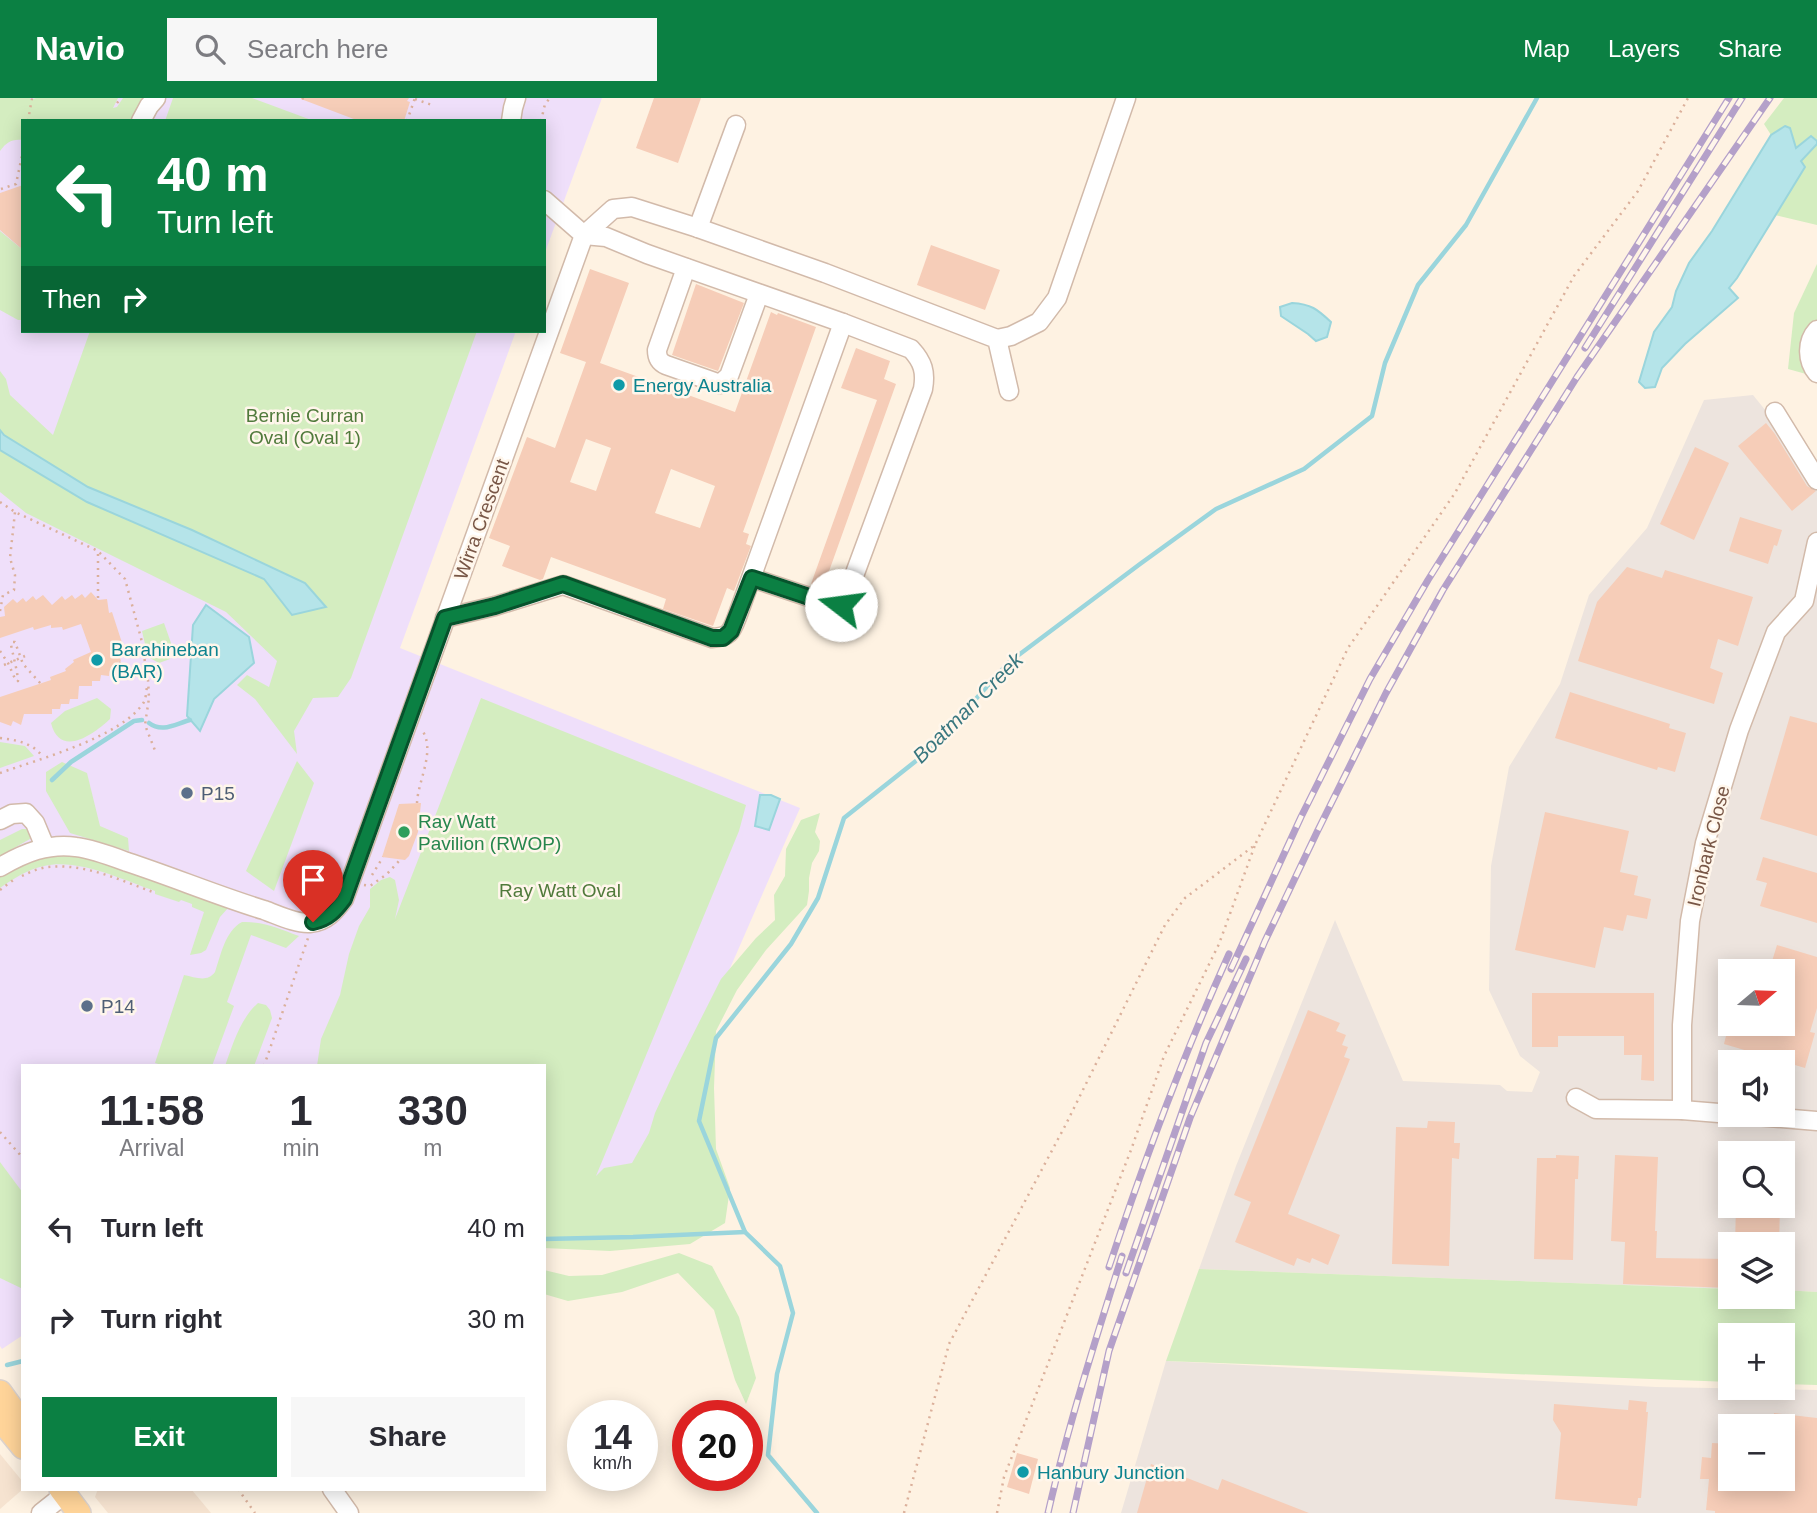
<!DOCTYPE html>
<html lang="en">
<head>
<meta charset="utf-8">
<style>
	:root { --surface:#fff; --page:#f7f7f7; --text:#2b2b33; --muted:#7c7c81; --accent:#0b8043 }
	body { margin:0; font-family:Arial,sans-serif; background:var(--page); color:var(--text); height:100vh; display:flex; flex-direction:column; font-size:26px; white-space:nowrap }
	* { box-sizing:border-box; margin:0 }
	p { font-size:23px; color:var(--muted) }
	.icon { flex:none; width:38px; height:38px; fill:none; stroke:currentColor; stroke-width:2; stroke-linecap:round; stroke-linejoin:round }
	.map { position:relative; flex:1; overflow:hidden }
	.details { position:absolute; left:21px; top:966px; width:525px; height:427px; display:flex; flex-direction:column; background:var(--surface); border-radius:0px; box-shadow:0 4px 18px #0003 }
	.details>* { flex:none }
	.banner { position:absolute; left:21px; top:21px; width:525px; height:214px; border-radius:0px; box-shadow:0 4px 18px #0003; background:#0b8043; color:#fff; overflow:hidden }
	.needle { width:46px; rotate:71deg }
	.buttons { position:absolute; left:1718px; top:861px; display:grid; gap:14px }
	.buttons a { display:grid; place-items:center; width:77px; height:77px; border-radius:0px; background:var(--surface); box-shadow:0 4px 18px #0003; font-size:35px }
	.speed { position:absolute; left:567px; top:1302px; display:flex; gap:14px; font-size:35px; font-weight:700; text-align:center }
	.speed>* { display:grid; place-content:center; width:91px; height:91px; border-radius:50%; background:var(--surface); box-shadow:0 4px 18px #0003; line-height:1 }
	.speed small { font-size:18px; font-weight:400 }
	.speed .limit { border:10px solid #d22; background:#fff; color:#111 }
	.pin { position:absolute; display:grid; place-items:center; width:60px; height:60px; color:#fff; margin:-72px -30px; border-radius:50% 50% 50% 0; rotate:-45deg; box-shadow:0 0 7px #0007 }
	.pin .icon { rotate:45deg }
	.me { position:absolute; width:77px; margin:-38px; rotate:285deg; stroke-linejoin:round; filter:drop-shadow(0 0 5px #0008) }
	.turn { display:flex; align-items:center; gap:24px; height:147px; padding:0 21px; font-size:32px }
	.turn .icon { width:91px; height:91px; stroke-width:2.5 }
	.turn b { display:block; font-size:49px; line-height:60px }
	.then { display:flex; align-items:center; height:66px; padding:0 21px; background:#0003; gap:14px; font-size:26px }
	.eta { display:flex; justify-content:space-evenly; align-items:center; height:119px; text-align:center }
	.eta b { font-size:42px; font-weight:700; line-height:49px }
	.primary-button { display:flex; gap:14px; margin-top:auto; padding:14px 21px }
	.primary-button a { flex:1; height:80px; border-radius:0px; background:var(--accent); color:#fff; font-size:28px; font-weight:700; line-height:80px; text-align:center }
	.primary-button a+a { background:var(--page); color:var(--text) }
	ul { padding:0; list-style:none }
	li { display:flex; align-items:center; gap:21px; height:91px; padding:0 21px }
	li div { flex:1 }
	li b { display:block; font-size:26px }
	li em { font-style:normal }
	header { display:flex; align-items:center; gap:42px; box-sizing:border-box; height:98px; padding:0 35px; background:var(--accent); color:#fff }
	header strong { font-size:33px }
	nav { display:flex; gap:38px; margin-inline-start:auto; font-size:24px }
	.search { width:490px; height:63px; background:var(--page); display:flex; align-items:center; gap:18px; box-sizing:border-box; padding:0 24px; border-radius:0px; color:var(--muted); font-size:26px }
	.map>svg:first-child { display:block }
	.residential { fill:#f6e3d0 }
	.industrial { fill:#ede4de; fill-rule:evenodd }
	.education { fill:#efdffa }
	.green { fill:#d4edc0 }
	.water { fill:#b5e4e9; stroke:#9ad5dc; stroke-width:2 }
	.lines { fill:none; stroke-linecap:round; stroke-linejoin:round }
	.stream { stroke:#9ad5dc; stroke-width:4.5 }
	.building { fill:#f6cdb8; fill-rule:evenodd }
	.minor-casing { stroke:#d2baaa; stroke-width:21 }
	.major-casing { stroke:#dcd3cf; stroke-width:26 }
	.path { stroke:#dbb09b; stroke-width:2.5; stroke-dasharray:2 5; stroke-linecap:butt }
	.minor { stroke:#fff; stroke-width:18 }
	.major { stroke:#ffd499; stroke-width:23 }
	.rail-casing { stroke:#b4a0c9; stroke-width:7 }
	.rail { stroke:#fff6eb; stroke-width:4.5; stroke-dasharray:13; stroke-linecap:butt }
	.route-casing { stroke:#07532c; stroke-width:18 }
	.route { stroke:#0b8043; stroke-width:12 }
	.culture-dot { fill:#0f9aa8; stroke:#fff6eb; stroke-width:2.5 }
	.service-dot { fill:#5c6f8a; stroke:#fff6eb; stroke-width:2.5 }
	.leisure-dot { fill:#2e9e5b; stroke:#fff6eb; stroke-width:2.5 }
	.labels { text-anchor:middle; stroke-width:5; stroke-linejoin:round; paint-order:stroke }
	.culture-label { font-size:19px; fill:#0d838f; stroke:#fff6eb; text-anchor:start }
	.park-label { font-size:19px; fill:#507a3b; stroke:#fff6eb }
	.street-label { font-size:19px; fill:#785646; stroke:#fff6eb }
	.service-label { font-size:19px; fill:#4e5e75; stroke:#fff6eb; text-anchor:start }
	.leisure-label { font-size:19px; fill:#27864d; stroke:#fff6eb; text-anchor:start }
	.water-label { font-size:21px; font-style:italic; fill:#39777f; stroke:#fff6eb }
</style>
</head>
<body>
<header>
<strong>Navio</strong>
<div class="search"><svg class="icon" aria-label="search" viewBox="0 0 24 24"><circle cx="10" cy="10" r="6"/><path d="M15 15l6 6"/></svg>Search here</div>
<nav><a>Map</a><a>Layers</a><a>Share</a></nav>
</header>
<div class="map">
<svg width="1817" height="1415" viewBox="0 0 1817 1415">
	<rect width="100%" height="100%" fill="#fef2e2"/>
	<g class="residential">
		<polygon points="0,1356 23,1384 23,1391 0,1411"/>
		<polygon points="98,1391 191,1391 211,1415 108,1415 95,1399"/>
	</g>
	<g class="industrial">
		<path d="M 1753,297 L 1817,376 L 1817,1194 L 1783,1192 L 1783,1146 L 1731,1146 L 1731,1191 L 1199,1171 L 1236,1068 L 1335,822 L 1403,983 L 1500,987 L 1507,993 L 1532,994 L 1540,974 L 1520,958 L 1489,892 L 1491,768 L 1509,669 L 1560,586 L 1589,497 L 1647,430 L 1704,302 ZM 1731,873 L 1783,873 L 1783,926 L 1731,926 ZM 1731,964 L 1783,964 L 1783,1017 L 1731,1017 ZM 1731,1055 L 1783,1055 L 1783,1108 L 1731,1108 Z"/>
		<path d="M 1166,1263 L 1656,1289 L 1817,1292 L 1817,1415 L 1121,1415 ZM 1731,1328 L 1783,1328 L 1783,1381 L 1731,1381 Z"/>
	</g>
	<polygon class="education" points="0,0 602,0 544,157 544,23 23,23 23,233 516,233 400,550 800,710 624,1113 544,1080 544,968 23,968 23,1237 2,1251 0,1248"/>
	<g class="green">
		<path d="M 0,0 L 30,0 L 30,2 L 36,0 L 118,0 L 113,10 L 117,9 L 123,0 L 147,0 L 135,23 L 23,23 L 23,42 C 11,41 7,44 0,53 Z"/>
		<polygon points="173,0 252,0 314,23 165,23"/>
		<polygon points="1784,0 1817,0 1817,43 1811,38 1796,50 1784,28 1771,37 1764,26"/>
		<polygon points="1817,46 1817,127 1775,117 1805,69 1801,63"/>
		<polygon points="0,133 23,152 23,222 18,222 0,212"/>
		<polygon points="1817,166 1817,279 1788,271 1794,215"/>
		<polygon points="90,233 477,233 351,580 338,599 313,600 294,633 297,656 255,601 237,587 247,577 269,589 277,563 226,514 26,415 0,394 0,352 87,404 264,481 292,517 325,509 192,432 88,389 4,337 0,332 0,273 6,281 10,297 53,337"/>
		<polygon points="164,525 171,545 170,561 159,565 148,559 142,533"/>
		<path d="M 97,600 L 111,611 L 110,621 C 94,636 60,661 51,625 L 65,613 Z"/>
		<polygon points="481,600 746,707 739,733 596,1078 604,1070 632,1065 649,1035 655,1015 675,972 721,881 756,840 775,822 774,797 785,778 786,751 801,722 820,715 815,734 820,743 819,753 812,765 809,780 809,793 807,807 766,852 737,892 716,933 714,990 716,1051 730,1090 725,1125 690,1146 610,1153 544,1150 544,968 345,968 340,966 340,968 317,968 321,941 340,897 349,856 359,828 370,809 370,791 381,782 390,779 395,782 399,802 395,821"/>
		<polygon points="0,644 25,648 34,658 0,670"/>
		<polygon points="297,663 314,685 274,793 246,773"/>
		<polygon points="62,664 87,675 100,728 128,740 129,753 70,735 46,693 46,674"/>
		<polygon points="22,731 27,731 31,735 30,741 0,758 0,742"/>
		<path d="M 72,755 L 133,774 L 228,810 L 220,819 L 206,852 L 201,855 L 190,857 L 204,814 L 192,809 L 192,806 L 181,802 L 179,804 L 155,796 L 155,793 C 123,782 78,760 44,768 C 28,771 13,781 0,790 L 0,777 L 46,756 Z"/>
		<path d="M 242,824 C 263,823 280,831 299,838 L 286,850 L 251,837 L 227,904 L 234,908 L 212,968 L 165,968 L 155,965 L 184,877 C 195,879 207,885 215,874 C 221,857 225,833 242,824 Z"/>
		<path d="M 258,905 L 266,907 L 270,912 L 272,920 L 254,968 L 225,968 C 233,946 240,921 258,905 Z"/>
		<polygon points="0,1064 23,1095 23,1191 0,1180"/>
		<polygon points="679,1155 712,1168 739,1219 756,1280 746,1306 735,1282 714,1212 678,1175 622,1194 568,1203 544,1196 544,1172 569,1178 602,1177"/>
		<polygon points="1199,1171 1731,1191 1731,1199 1783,1199 1783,1192 1817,1194 1817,1287 1783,1286 1783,1237 1731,1237 1731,1284 1166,1263"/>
	</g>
	<g class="water">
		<polygon points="1785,28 1790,30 1796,50 1811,38 1817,43 1817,46 1801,63 1805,69 1737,180 1729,190 1738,200 1685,246 1662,270 1655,289 1645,290 1639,284 1654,234 1672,209 1676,193 1689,165 1712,133 1771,37"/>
		<path d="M 1292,205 C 1311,206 1317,211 1331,224 L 1327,239 L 1316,243 L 1308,236 L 1281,218 L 1280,209 Z"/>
		<polygon points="0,332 4,337 88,389 192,432 305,485 326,509 292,517 264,481 87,404 0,352"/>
		<polygon points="206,507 249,539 254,565 214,601 200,633 187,618 193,527"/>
		<polygon points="760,697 771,697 780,701 769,732 755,728"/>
	</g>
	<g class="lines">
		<g class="stream">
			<path d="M 149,625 C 162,635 175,626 190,622"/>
			<polyline points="52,682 71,664 134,623 142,622"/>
			<polyline points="544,1141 633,1139 745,1134"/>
			<polyline points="7,1267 23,1263"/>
			<polyline points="817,1415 768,1357 777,1276 793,1215 780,1168 745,1134 699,1023 716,940 791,846 818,800 844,720 931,651 1008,565 1140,466 1216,411 1304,371 1372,318 1385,265 1418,187 1466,127 1537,0"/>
		</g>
	</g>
	<g class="building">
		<polygon points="301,0 409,0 407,3 410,4 404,23 359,23 301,1"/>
		<polygon points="654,0 701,0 678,65 636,50"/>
		<polygon points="23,87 23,152 0,132 0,95"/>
		<polygon points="931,147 1000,172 985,212 917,187"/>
		<path d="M 590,171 L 629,185 L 600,265 L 735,314 L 771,214 L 777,217 L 778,215 L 816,229 L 743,434 L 749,436 L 746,446 L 751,448 L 734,493 L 727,490 L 713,528 L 663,511 L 666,501 L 551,459 L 543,481 L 540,482 L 502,468 L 510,448 L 489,440 L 527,339 L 555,350 L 586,264 L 560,255 ZM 586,341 L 611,350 L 596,393 L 570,384 ZM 671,371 L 715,388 L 700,430 L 655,415 Z"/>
		<polygon points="696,186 744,205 718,273 672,257"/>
		<polygon points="856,250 890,263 884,281 896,286 823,490 811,486 877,302 841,290"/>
		<polygon points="1766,325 1775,336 1807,388 1816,393 1792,413 1738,348"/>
		<polygon points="1695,349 1729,365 1694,442 1660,426"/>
		<polygon points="1740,419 1782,432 1777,448 1774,447 1768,466 1729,453"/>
		<polygon points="1627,469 1662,480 1665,472 1753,499 1738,548 1718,541 1710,570 1723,575 1714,606 1578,563 1597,504"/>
		<polygon points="91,494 98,502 107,501 109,515 112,514 125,554 119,557 121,563 118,564 118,572 110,572 109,578 101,577 100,583 92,583 92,588 79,588 78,601 70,601 69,606 61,606 60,611 52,611 52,616 24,616 21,627 13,623 11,628 0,624 0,599 51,582 50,579 66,573 65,571 74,564 73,562 91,554 81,526 63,532 62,529 51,530 51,527 34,532 33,529 0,540 0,519 5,518 4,509 13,501 17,505 23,500 26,504 33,498 36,502 43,497 52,507 62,498 65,502 72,497 75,501 82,496 85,500"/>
		<polygon points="1570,594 1670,626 1669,630 1686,635 1675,674 1658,669 1657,672 1555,640"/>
		<polygon points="1790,618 1817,625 1817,738 1760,721"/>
		<polygon points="421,705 418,734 409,758 405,762 382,759 399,706"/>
		<polygon points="1545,714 1629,733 1620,774 1638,778 1634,797 1651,801 1647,821 1627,817 1623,833 1604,829 1595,870 1515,852"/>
		<polygon points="1763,759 1817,775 1817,825 1760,808 1767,785 1756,782"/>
		<polygon points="1777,847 1817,859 1817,910 1810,934 1815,935 1805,970 1724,946 1729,926 1783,926 1783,873 1769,873"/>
		<polygon points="1532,895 1654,895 1654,983 1641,982 1642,957 1624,957 1624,938 1558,938 1558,949 1532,949"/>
		<polygon points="1308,912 1340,925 1336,933 1346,937 1342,947 1348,949 1344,959 1350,961 1288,1116 1340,1137 1328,1167 1312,1160 1310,1165 1297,1160 1294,1168 1235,1144 1251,1104 1234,1097"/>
		<polygon points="1428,1023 1455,1024 1454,1045 1460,1045 1459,1061 1452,1060 1449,1168 1392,1166 1396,1029 1427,1030"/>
		<polygon points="1556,1057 1579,1058 1578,1081 1575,1081 1573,1162 1534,1161 1537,1060 1556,1060"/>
		<polygon points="1615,1057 1658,1059 1655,1133 1657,1133 1656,1160 1731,1161 1731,1190 1623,1186 1625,1144 1611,1143"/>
		<polygon points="1736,1108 1780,1108 1779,1146 1735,1146"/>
		<polygon points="1629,1302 1647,1304 1646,1314 1648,1314 1641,1400 1638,1400 1637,1408 1555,1401 1561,1335 1553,1322 1554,1306 1628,1312"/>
		<polygon points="1774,1315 1817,1320 1817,1415 1715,1415 1715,1413 1706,1412 1709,1381 1700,1381 1702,1359 1711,1360 1712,1345 1731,1346 1731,1381 1783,1381 1783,1328 1773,1328"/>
		<polygon points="1017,1355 1038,1361 1029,1396 1007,1389"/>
		<polygon points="1151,1366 1218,1392 1222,1381 1309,1415 1137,1415"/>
	</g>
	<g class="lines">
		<defs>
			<g id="minor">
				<polyline points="141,23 149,8 156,0"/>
				<polyline points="511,23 513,10 516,0"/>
				<polyline points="698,130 736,27"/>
				<path d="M 686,170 L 657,252 C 657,260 659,264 666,267 L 720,286 L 729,278 L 759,196"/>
				<path d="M 1817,232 C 1806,244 1807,263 1817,275"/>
				<polyline points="997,241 1011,238 1039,224 1057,200 1126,0"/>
				<polyline points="1775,314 1817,382"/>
				<path d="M 752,480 L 836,508 L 844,505 L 923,291 C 926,274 923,264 911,251 L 843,225 L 647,156 L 606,139 L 584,137 L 613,111 L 632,109 L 698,130 L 825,175 L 997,241 L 1009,293"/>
				<path d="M 445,520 L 495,508 L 563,487 L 712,540 C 729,539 731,535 737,519 L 843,225"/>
				<polyline points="0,722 12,716 26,715 35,725 45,749"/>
				<path d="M 0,769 C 24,755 48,745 76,749 C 93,751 111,758 127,764 C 173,779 218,798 264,812 C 278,817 296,826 310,825 C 326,824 335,813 344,801 L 584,137 L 544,102"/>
				<polyline points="1576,1000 1596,1011 1682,1012 1731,1016"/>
				<polyline points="1682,1012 1682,927 1690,823 1705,745 1739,632 1776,534 1804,503 1817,444"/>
				<polyline points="1743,1017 1817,1023"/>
				<polyline points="332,1391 349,1415"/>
				<polyline points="41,1415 65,1396"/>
			</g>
			<g id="major">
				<polyline points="0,1294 23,1326"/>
				<polyline points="0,1321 23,1349"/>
				<polyline points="61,1391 79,1415"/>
			</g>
		</defs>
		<use href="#minor" class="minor-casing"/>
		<use href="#major" class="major-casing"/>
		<g class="path">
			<polyline points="302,0 306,2"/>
			<polyline points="415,1 432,7"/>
			<polyline points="117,5 121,0"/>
			<polyline points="28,23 32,0"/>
			<polyline points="407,23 415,0"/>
			<polyline points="541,23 545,6 550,0"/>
			<polyline points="1,91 16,86 23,53"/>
			<polyline points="0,404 15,414 98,453 125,481 141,540 148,582 149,600 145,627 156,655"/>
			<polyline points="98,500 98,453"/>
			<polyline points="0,513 3,497 14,492 15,477 10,460 15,414"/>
			<polyline points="0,553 8,565 16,583 18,583 17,574 11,547 12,544 15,544 23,566 41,586"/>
			<polyline points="119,564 127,574 147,582"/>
			<polyline points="4,567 25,558"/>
			<path d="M 0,640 C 17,642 33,645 43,659"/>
			<path d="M 0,675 C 39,661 122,639 144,604 C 146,600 146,594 147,589"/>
			<path d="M 417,705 C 418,682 436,653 422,632"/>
			<polyline points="372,777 383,759"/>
			<path d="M 22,778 C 30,774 39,770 48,769 C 84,765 120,782 153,794"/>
			<polyline points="364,787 370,788 387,776 400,762"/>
			<polyline points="0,792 16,780"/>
			<polyline points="264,968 308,840"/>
			<polyline points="0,1034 23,1060"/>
			<polyline points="238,1391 255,1415"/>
			<polyline points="904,1415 949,1246 1065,1028 1165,827 1185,800 1255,747 1348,550 1455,395 1574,178 1638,93 1688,0"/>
			<polyline points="997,1415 1004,1379 1131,1052 1164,958 1219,846 1255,747"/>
		</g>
		<use href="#minor" class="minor"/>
		<use href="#major" class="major"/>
		<defs>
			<g id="rail">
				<polyline points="1585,250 1742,0"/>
				<polyline points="1231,871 1301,719 1370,581 1428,482 1729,0"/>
				<path d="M 1109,1169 C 1144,1063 1183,958 1229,856"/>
				<polyline points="1126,1175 1206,945 1246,861"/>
				<path d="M 1048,1415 C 1068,1328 1095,1243 1122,1158"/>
				<polyline points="1073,1415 1109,1253 1190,1020 1265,843 1317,734 1386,595 1443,492 1577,279 1770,0"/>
			</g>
		</defs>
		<use href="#rail" class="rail-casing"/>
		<use href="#rail" class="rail"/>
	</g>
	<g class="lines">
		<defs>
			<path id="route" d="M 313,824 C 328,821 335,813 344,801 L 445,520 L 495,508 L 563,486 L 712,540 L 723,540 L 731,533 L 752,480 L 836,508 L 841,507"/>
		</defs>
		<use href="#route" class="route-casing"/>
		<use href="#route" class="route"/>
	</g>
	<g class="culture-dot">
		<circle cx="619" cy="287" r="7"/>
		<circle cx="97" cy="562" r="7"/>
		<circle cx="1023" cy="1374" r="7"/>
	</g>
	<g class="service-dot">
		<circle cx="187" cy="695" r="7"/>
		<circle cx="87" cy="908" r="7"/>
	</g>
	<circle class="leisure-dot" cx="404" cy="734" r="7"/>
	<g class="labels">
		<g class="culture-label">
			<text x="633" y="294">Energy Australia</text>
			<text x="111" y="558">Barahineban<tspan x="111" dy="22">(BAR)</tspan></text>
			<text x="1037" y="1381">Hanbury Junction</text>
		</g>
		<g class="park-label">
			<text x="305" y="324">Bernie Curran<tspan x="305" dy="22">Oval (Oval 1)</tspan></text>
			<text x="560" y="799">Ray Watt Oval</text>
		</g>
		<g class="street-label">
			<text transform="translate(481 421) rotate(-70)" y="7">Wirra Crescent</text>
			<text transform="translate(1708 748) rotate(-76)" y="7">Ironbark Close</text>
		</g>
		<g class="service-label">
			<text x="201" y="702">P15</text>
			<text x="101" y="915">P14</text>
		</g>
		<g class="leisure-label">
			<text x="418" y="730">Ray Watt<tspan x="418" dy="22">Pavilion (RWOP)</tspan></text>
		</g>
		<g class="water-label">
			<text transform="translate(968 610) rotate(-45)" y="7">Boatman Creek</text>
		</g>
	</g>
</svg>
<div class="buttons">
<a><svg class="needle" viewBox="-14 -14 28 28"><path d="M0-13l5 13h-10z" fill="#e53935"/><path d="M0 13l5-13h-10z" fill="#7c7c81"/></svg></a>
<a><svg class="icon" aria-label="sound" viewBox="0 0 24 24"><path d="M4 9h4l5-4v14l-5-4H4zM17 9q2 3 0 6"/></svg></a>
<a><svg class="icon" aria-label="search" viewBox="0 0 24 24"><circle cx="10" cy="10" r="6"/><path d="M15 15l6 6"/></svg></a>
<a><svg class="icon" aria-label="layers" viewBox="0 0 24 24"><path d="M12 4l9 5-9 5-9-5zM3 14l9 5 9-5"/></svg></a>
<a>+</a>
<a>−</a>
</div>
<div class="speed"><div>14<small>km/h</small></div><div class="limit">20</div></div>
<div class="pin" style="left:313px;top:824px;background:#d93025"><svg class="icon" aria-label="arrive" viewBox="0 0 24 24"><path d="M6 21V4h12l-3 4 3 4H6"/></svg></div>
<svg class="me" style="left:841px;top:507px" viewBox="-20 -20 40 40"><circle r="19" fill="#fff"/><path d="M0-13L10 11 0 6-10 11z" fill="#0b8043"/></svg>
<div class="banner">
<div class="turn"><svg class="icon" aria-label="left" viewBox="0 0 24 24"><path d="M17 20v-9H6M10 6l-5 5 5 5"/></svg><div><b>40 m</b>Turn left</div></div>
<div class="then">Then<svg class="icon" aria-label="right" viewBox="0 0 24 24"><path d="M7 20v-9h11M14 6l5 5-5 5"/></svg></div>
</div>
<section class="details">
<div class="eta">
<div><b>11:58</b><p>Arrival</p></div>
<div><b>1</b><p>min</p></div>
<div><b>330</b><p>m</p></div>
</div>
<ul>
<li><svg class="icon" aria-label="left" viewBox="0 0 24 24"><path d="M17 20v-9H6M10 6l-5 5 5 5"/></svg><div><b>Turn left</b></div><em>40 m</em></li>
<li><svg class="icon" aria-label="right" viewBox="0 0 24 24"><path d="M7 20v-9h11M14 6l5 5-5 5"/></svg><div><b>Turn right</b></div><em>30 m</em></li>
</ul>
<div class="primary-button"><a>Exit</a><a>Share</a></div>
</section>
</div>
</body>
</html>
